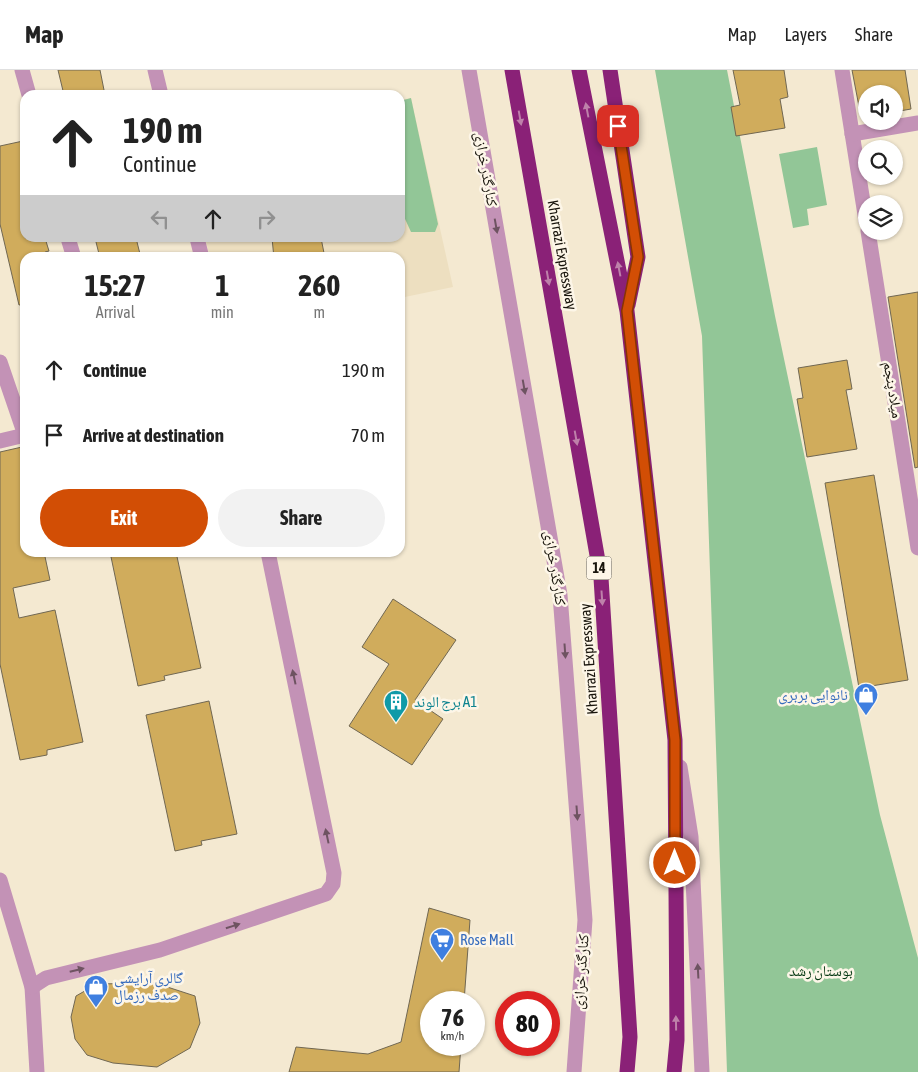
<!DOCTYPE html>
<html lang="en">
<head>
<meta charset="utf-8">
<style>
	:root { --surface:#fff; --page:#f2f2f2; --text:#222; --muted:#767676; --line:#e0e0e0; --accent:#d24e05 }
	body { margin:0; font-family:"Asap Condensed","Noto Naskh Arabic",sans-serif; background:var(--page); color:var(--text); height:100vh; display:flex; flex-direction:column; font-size:19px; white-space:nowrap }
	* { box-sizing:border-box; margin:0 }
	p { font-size:16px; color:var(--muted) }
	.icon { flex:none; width:28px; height:28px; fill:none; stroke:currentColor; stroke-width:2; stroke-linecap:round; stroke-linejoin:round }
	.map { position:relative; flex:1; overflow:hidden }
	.side { position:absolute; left:20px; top:182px; width:385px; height:305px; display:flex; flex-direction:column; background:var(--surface); border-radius:15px; box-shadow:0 1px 4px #0004 }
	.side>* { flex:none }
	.top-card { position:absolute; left:20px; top:20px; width:385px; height:152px; border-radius:15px; box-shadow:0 1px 4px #0004; background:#fff; color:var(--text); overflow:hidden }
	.buttons { position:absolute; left:858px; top:15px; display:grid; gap:10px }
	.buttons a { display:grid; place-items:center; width:45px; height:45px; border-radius:50%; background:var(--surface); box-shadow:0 1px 4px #0004; font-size:25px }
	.speed { position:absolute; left:420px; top:921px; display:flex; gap:10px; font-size:25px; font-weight:700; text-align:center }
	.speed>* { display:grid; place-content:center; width:65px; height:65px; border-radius:50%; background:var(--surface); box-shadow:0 1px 4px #0004; line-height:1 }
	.speed small { font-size:12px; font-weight:400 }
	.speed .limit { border:8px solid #d22; background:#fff; color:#111 }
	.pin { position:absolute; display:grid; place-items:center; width:42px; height:42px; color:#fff; margin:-21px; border-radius:10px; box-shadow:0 2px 8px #0006 }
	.me { position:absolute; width:55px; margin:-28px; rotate:0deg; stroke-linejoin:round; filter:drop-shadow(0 0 4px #0008) }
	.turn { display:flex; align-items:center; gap:18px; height:105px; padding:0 20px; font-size:22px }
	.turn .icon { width:65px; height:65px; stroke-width:2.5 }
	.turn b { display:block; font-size:35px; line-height:42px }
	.lanes { display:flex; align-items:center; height:48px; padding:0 20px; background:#0003; justify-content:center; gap:25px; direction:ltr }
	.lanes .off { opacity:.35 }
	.eta { display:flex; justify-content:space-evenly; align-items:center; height:85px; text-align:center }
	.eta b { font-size:30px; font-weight:700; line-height:35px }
	.primary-button { display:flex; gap:10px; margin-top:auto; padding:10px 20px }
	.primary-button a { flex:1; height:58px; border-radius:30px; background:var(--accent); color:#fff; font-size:20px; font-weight:700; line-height:58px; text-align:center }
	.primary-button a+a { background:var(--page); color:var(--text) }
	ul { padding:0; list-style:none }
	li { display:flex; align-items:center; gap:15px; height:65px; padding:0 20px }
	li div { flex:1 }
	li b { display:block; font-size:19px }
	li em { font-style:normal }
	header { display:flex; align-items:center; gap:30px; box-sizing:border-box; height:70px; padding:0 25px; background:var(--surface); border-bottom:1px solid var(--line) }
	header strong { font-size:24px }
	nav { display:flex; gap:28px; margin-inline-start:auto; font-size:18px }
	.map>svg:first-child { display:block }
	.built { fill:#eddfc0 }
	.green { fill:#92c697 }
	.building { fill:#d0ac5c; stroke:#706752 }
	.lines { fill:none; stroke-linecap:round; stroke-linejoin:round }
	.minor { stroke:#c392b6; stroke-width:15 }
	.highway { stroke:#8a2177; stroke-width:15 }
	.oneway { fill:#be81aa }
	.oneway2 { fill:#6e5361 }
	.route-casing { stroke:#883303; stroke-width:12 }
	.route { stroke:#d24e05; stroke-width:9 }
	.labels { text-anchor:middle; stroke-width:5; stroke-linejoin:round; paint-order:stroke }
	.shield { fill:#fdf6e8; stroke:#5d584e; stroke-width:1 }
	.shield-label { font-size:14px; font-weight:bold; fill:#18140c }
	.street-label { font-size:15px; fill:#18140c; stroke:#fdf6e8 }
	.shop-label { font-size:15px; fill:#366cbe; stroke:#fdf6e8; text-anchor:start }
	.culture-label { font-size:15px; fill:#0d838f; stroke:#fdf6e8; text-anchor:start }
	.park-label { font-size:15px; fill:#053812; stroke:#fdf6e8 }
</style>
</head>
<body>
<header>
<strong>Map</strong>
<nav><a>Map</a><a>Layers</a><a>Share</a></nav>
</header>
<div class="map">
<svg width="918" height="1002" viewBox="0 0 918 1002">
	<rect width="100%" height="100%" fill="#f4e9d1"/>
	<polygon class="built" points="411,28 453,217 400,228 400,188 210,187 205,168 400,168 400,30"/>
	<g class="green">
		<polygon points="655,0 727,0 775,246 880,745 918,888 918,1002 727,1002 702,266"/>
		<polygon points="411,28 438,154 435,162 411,162 400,138 400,31"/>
		<polygon points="817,77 827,135 807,139 809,155 793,158 779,84"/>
	</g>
	<g class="building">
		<polygon points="58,0 100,0 105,25 64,25"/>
		<polygon points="733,0 784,0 788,27 780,29 785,58 736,66 731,37 740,35"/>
		<polygon points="852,0 905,0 911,39 894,42 894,24 866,24 866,46 861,47"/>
		<polygon points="23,71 25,81 25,168 45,168 49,181 45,182 46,188 25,188 25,234 19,235 0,154 0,76"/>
		<polygon points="95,168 136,168 141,188 100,188"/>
		<polygon points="272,168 321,168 325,188 274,188"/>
		<polygon points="918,222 918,397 915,398 888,227"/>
		<polygon points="847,290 852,319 846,320 857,379 807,387 797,329 803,328 798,298"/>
		<polygon points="22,377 25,394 25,482 44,482 50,510 13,518 19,548 55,540 83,672 47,680 47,685 20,690 0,594 0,382"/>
		<polygon points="874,405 908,610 859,618 825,413"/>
		<polygon points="110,482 176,482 201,598 164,606 165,610 138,616"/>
		<polygon points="393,529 456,570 415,630 443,649 412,695 349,656 389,594 362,577"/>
		<polygon points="209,631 237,764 201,771 202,775 175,781 146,645"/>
		<polygon points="429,838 470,850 464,932 431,932 431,975 461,975 459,1002 289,1002 296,977 368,984 401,972"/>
		<polygon points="155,913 195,926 200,953 190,978 157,997 113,993 87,985 75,969 71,947 76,926 97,914"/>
	</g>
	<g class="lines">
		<g class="minor">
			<polyline points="22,0 29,25"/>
			<polyline points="155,0 161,25"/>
			<polyline points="469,0 560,525 585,850 574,1002"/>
			<polyline points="842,0 866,151"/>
			<polyline points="852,64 918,53"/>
			<polyline points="868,161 918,478"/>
			<polyline points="68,168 74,188"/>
			<polyline points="197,168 202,188"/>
			<polyline points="0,292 25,365"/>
			<polyline points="0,371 25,365"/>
			<polyline points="680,697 691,767 702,1002"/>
			<polyline points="0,810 32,917 37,1002"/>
			<polyline points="32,917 46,908 160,880 326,824 333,814 334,803 268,482"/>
		</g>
		<g class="highway">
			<polyline points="512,0 601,508 630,967 627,1002"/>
			<polyline points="579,0 627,241 675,670 677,970 674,1002"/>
			<polyline points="610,0 638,187 628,235"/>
		</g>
	</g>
	<defs><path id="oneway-solid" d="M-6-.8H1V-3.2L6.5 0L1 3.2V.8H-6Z" transform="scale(1.25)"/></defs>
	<g class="oneway">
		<use href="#oneway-solid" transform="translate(587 40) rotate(-101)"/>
		<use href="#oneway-solid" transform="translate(520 48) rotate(80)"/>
		<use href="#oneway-solid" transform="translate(619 199) rotate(-101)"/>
		<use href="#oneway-solid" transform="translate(548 208) rotate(80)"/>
		<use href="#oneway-solid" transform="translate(576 368) rotate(80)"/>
		<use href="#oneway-solid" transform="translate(602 528) rotate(86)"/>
		<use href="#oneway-solid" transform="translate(676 953) rotate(-91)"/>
	</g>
	<g class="oneway2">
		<use href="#oneway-solid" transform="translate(496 156) rotate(80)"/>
		<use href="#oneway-solid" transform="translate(524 317) rotate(80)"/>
		<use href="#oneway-solid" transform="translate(565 581) rotate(86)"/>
		<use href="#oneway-solid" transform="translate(294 607) rotate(-102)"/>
		<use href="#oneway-solid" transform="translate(577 743) rotate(86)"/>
		<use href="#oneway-solid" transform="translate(327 766) rotate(-102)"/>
		<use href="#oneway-solid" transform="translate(233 856) rotate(-18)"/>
		<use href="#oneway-solid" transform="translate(77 900) rotate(-14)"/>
		<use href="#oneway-solid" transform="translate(698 901) rotate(-93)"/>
	</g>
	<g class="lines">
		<defs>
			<polyline id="route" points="618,56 638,187 627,241 675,670 675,793"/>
		</defs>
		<use href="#route" class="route-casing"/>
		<use href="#route" class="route"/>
	</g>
	<defs>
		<symbol id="shop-pin" viewBox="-11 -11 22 30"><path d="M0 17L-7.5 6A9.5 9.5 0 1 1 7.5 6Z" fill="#3f7fe0" stroke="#fdf6e8"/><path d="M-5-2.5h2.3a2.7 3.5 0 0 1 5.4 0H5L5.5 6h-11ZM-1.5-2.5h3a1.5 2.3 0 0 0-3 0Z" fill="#fff"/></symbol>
		<symbol id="building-pin" viewBox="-11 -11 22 30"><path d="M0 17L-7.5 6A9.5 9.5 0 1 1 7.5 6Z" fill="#0f9aa8" stroke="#fdf6e8"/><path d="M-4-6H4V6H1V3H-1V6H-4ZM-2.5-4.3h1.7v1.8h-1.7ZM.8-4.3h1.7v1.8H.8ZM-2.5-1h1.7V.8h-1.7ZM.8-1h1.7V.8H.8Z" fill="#fff"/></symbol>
		<symbol id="supermarket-pin" viewBox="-11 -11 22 30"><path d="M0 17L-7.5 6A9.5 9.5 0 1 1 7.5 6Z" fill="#3f7fe0" stroke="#fdf6e8"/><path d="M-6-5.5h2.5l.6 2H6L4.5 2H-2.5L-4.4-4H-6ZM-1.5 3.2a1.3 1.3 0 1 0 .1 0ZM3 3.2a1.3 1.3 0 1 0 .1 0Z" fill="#fff"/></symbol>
	</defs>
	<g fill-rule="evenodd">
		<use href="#shop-pin" x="852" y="611" width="28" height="38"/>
		<use href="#building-pin" x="382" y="618" width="28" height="38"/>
		<use href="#supermarket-pin" x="428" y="856" width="28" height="38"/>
		<use href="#shop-pin" x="82" y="903" width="28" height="38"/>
	</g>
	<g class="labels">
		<rect class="shield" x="586.5" y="486.5" width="25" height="23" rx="4"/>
		<g class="shield-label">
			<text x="599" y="503">14</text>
		</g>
		<g class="street-label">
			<text transform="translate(486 99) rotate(80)" y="5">کنارگذر خرازی</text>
			<text transform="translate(562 185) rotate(80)" y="5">Kharrazi Expressway</text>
			<text transform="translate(893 320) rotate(81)" y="5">میلاد پنجم</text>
			<text transform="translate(555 498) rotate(81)" y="5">کنارگذر خرازی</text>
			<text transform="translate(589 589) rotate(-94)" y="5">Kharrazi Expressway</text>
			<text transform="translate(581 902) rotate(-86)" y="5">کنارگذر خرازی</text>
		</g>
		<g class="shop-label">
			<text x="848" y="630" text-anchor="end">نانوایی بربری</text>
			<text x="460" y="875">Rose Mall</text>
			<text x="114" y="913">گالری آرایشی<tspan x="114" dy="17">صدف رزمال</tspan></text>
		</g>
		<g class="culture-label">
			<text x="414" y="637">برج الوند A1</text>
		</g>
		<g class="park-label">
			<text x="821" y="906">بوستان رشد</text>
		</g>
	</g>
</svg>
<div class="buttons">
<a><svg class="icon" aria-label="sound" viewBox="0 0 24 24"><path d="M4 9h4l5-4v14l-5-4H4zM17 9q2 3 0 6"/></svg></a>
<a><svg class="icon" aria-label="search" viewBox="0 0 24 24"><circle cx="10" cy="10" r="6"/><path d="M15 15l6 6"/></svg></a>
<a><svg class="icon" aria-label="layers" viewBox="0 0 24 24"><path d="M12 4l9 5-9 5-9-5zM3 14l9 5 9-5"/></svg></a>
</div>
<div class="speed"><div>76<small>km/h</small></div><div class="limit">80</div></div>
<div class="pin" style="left:618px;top:56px;background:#d93025"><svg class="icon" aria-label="arrive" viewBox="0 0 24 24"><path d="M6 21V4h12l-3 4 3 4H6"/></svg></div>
<svg class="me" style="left:675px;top:793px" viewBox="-20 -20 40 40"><circle r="17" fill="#d24e05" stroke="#fff" stroke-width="3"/><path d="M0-11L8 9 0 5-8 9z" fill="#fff"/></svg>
<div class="top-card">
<div class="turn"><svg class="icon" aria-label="ahead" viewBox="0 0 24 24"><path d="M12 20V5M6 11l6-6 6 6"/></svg><div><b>190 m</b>Continue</div></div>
<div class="lanes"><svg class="icon off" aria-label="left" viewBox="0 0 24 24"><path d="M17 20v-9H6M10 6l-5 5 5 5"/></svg><svg class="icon" aria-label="ahead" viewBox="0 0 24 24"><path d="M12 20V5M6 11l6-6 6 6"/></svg><svg class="icon off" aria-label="right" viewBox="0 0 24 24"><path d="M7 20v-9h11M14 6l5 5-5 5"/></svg></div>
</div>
<section class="side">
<div class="eta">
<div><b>15:27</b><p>Arrival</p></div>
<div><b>1</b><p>min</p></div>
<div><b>260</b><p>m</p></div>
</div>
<ul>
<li><svg class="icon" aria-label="ahead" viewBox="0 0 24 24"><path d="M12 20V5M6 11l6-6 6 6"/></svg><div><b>Continue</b></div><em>190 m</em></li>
<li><svg class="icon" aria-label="arrive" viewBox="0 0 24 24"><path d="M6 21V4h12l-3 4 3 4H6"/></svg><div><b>Arrive at destination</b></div><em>70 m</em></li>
</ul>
<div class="primary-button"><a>Exit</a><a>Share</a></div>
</section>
</div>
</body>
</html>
